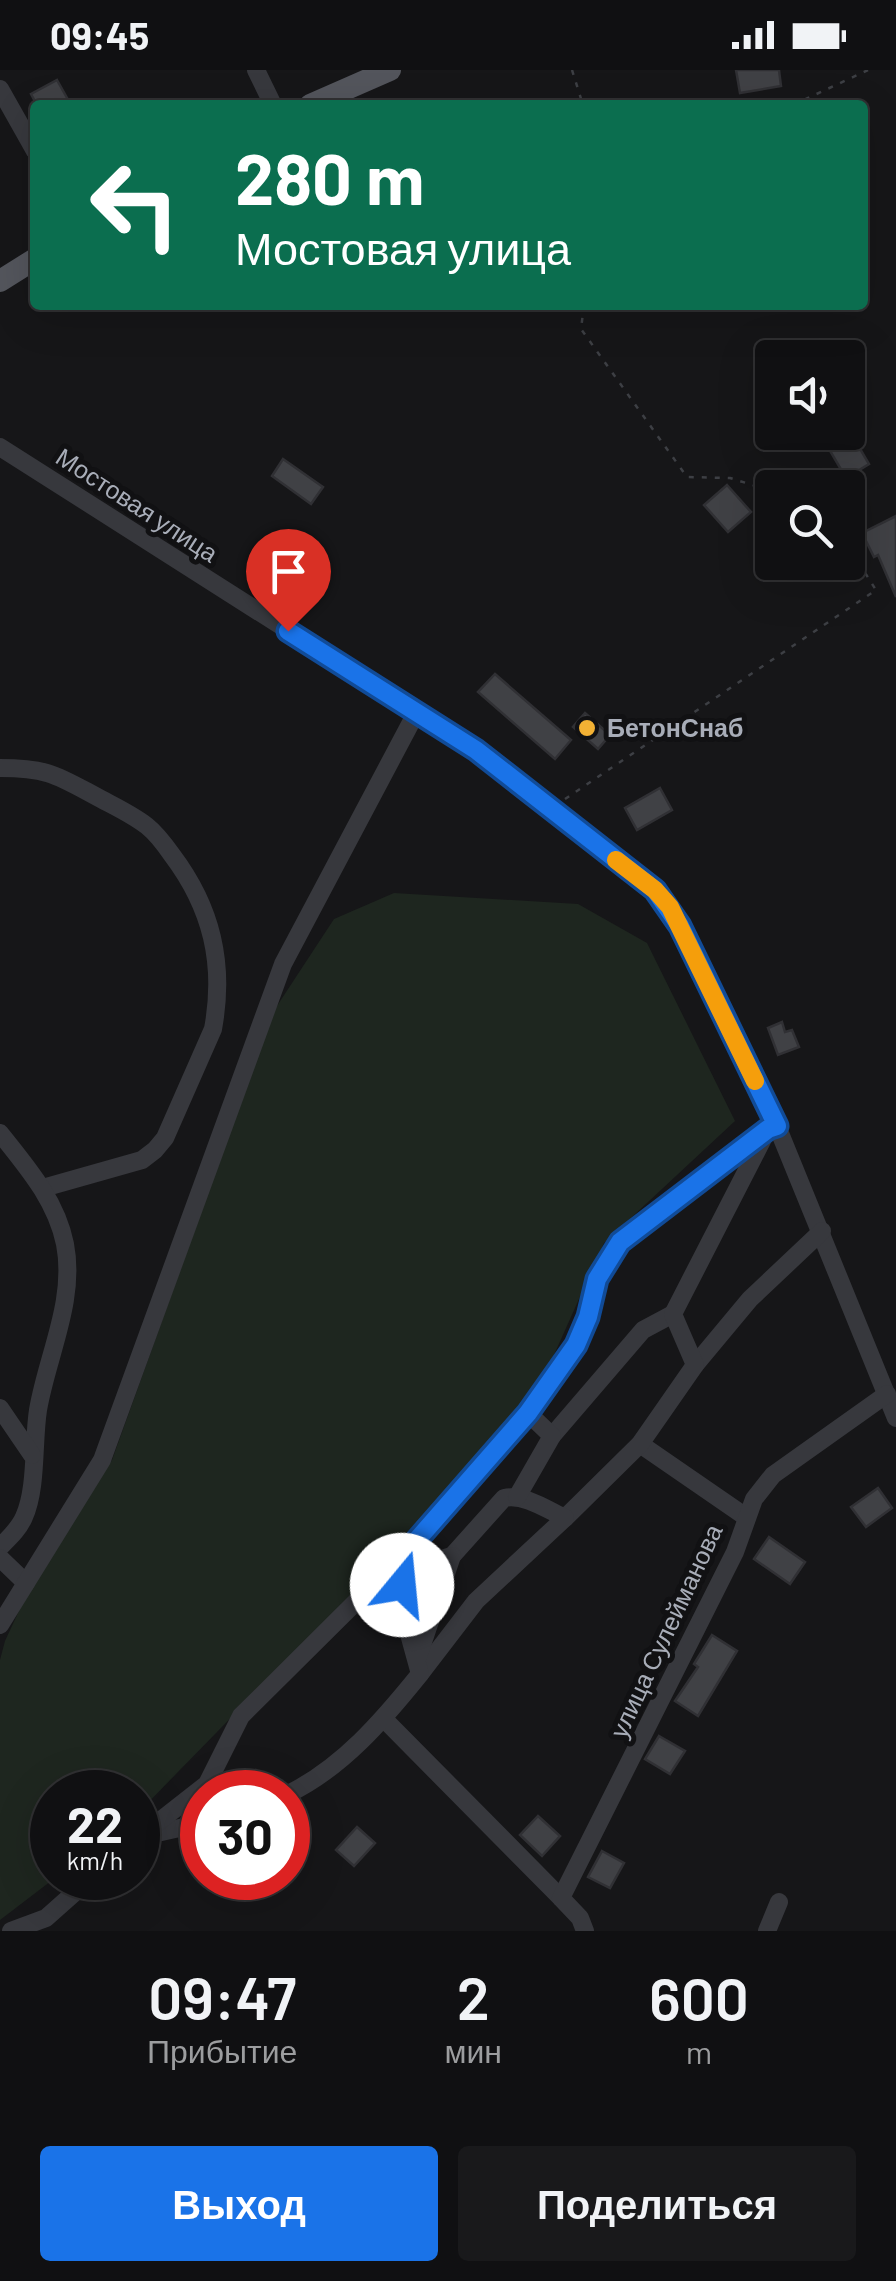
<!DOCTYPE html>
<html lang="ru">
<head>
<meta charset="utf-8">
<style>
	:root { --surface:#101012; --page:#19191b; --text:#f1f3f6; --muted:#9c9d9f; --line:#303032; --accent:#1a73e8 }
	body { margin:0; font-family:Barlow,sans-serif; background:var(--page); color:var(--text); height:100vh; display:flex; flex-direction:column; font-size:38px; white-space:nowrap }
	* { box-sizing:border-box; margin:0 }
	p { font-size:32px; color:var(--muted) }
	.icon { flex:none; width:55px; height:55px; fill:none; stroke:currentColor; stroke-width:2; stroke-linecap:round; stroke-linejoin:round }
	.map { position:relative; height:1861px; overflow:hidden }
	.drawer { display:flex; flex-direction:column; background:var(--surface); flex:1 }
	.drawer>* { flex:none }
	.top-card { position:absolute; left:30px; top:30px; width:838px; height:210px; border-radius:10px; box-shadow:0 10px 40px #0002,0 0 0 2px var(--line); background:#0b6e4f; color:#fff; overflow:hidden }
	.controls { position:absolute; left:755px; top:270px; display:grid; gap:20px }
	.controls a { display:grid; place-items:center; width:110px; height:110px; border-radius:10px; background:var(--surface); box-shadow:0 10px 40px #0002,0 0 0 2px var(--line); font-size:50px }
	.speed { position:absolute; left:30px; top:1700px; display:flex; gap:20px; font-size:50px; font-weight:700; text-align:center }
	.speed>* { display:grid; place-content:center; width:130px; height:130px; border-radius:50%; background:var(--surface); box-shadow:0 10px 40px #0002,0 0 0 2px var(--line); line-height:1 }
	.speed small { font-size:25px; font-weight:400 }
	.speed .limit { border:15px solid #d22; background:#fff; color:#111 }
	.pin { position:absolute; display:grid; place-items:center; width:85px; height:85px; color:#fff; margin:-102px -42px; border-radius:50% 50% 50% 0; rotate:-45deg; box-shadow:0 0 10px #0007 }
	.pin .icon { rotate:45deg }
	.me { position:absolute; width:110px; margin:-55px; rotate:17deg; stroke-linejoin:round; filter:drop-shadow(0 0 8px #0008) }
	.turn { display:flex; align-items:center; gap:35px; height:210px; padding:0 40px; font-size:45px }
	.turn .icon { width:130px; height:130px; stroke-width:2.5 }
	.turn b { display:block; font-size:70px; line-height:85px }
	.eta { display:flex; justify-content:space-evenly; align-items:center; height:170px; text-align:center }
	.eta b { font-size:60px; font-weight:600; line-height:70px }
	.primary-button { display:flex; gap:20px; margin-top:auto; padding:20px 40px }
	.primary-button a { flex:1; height:115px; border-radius:10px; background:var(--accent); color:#fff; font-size:40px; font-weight:600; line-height:115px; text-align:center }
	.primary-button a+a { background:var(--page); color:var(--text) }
	.status { display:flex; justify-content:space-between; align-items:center; height:70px; padding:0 50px; background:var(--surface); direction:ltr }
	.status svg { height:28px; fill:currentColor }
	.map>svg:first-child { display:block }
	.green { fill:#1e261f }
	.building { fill:#404145; stroke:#303034; stroke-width:2.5 }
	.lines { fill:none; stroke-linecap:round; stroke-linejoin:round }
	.path { stroke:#3d3f44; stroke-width:2.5; stroke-dasharray:5 8; stroke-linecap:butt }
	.minor { stroke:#37383d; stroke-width:18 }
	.major { stroke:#53555c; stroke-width:22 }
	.route-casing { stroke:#114b97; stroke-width:25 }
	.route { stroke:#1a73e8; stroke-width:18 }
	.slow { stroke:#f59e0b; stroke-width:18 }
	.poi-dot { fill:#f2b134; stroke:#111113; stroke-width:4 }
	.labels { text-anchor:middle; stroke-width:10; stroke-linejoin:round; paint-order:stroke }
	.street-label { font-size:25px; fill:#a8adb8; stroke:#111113 }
	.poi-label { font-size:25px; font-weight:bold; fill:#a8adb8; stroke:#111113; text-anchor:start }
</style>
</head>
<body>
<div class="status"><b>09:45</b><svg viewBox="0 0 49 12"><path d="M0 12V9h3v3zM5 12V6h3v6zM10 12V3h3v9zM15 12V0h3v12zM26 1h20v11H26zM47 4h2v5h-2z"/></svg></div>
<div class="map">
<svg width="896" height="1861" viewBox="0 0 896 1861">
	<rect width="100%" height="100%" fill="#161618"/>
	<polygon class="green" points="394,823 578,834 647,873 735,1051 604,1173 528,1343 138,1743 138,1722 52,1722 55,1808 0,1850 0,1590 5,1571 49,1476 112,1390 273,942 334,849"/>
	<g class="building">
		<polygon points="736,0 779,0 781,16 740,23"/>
		<polygon points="57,10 71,35 37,35 31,24"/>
		<polygon points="849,360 869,394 846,408 826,374"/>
		<polygon points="283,389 323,417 311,434 272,406"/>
		<polygon points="727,415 751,442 728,462 704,435"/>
		<polygon points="896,446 896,527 878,485 874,487 862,463"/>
		<polygon points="495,604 571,670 555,689 478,622"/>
		<polygon points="585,643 610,665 598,679 573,657"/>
		<polygon points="660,718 672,740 637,760 625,738"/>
		<polygon points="782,952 785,962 792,960 799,977 778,985 768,958"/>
		<polygon points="878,1418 892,1438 866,1457 851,1437"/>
		<polygon points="769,1467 805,1492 790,1514 754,1489"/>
		<polygon points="712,1565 737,1581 698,1646 675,1631 698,1597 694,1594"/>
		<polygon points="659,1666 685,1681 670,1704 645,1689"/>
		<polygon points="538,1746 560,1766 542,1786 520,1765"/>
		<polygon points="357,1757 375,1773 354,1796 336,1780"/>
		<polygon points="602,1781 624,1793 610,1818 588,1807"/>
	</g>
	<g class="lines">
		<g class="path">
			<polyline points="572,0 583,35"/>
			<polyline points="793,35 868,0"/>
			<polyline points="584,235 581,259 687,407 730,408 772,421"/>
			<polyline points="368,241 380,235"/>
			<polyline points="565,729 876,520 848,476"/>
		</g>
		<g class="minor">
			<polyline points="256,0 273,35"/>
			<polyline points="0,19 35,81"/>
			<polyline points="0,377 476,680 655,820 680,856 777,1056 896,1348"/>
			<path d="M 0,698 C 50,698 58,706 101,729 C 116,737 133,745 147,756 C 157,764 165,775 172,785 C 212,838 225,894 213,959 L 165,1068 L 155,1080 L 142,1090 L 43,1118"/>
			<path d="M 0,1063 C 27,1097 56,1130 65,1174 C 76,1231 47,1286 38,1340 C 33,1372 37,1419 24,1447 C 19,1459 9,1468 0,1477"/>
			<polyline points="695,1295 750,1229 822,1161"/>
			<polyline points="0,1338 32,1385"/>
			<polyline points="528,1343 581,1265 597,1209 613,1180 697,1111 765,1061"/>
			<polyline points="552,1366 643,1260 673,1244"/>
			<polyline points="640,1374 746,1447"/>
			<polyline points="565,1448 640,1374 695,1295 673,1244 768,1059 777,1056"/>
			<polyline points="0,1488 26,1513"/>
			<polyline points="0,1555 102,1390 283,894 416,643"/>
			<path d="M 420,1604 L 476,1531 L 565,1448 C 546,1439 525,1424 504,1428 L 452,1486"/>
			<polyline points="384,1649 561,1828"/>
			<path d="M 288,1724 C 342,1698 383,1650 420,1604 L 403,1542 L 401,1487 L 424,1494 L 452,1486 L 418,1587"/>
			<polyline points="148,1765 202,1753"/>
			<polyline points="138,1768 207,1714 241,1646 401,1487 528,1343 552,1366 517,1427"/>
			<polyline points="11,1861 46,1848 91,1808"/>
			<polyline points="585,1861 580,1848 561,1828 735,1482 754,1429 773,1405 887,1324"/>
			<polyline points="767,1861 779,1832"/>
		</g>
		<g class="major">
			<polyline points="310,35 390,0"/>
			<polyline points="0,211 35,189"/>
		</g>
	</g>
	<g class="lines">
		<defs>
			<polyline id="route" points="288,561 476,680 655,820 680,856 777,1056 768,1059 620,1172 597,1209 588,1247 576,1275 528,1343 402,1487 402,1515"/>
		</defs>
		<use href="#route" class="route-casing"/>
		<use href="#route" class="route"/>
		<polyline class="slow" points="616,790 655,820 670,837 755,1011"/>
	</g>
	<circle class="poi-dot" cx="587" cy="658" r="10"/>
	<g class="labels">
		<g class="street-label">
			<text transform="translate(137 435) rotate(33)" y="9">Мостовая улица</text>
			<text transform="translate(666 1561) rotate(-65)" y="9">улица Сулейманова</text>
		</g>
		<g class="poi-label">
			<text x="607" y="667">БетонСнаб</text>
		</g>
	</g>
</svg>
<div class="controls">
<a><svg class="icon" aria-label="sound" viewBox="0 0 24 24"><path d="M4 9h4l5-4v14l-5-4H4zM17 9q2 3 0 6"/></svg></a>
<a><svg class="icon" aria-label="search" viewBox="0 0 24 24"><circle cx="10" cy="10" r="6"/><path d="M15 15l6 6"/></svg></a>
</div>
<div class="speed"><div>22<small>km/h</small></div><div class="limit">30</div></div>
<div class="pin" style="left:288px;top:561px;background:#d93025"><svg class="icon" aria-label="arrive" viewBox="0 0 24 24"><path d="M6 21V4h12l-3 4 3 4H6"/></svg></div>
<svg class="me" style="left:402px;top:1515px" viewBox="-20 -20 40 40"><circle r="19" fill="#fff"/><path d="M0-13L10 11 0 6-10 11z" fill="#1a73e8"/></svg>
<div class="top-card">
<div class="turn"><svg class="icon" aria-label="left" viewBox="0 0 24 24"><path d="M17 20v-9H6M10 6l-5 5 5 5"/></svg><div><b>280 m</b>Мостовая улица</div></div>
</div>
</div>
<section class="drawer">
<div class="eta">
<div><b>09:47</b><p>Прибытие</p></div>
<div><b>2</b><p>мин</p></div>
<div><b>600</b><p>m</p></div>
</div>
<div class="primary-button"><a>Выход</a><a>Поделиться</a></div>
</section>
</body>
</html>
